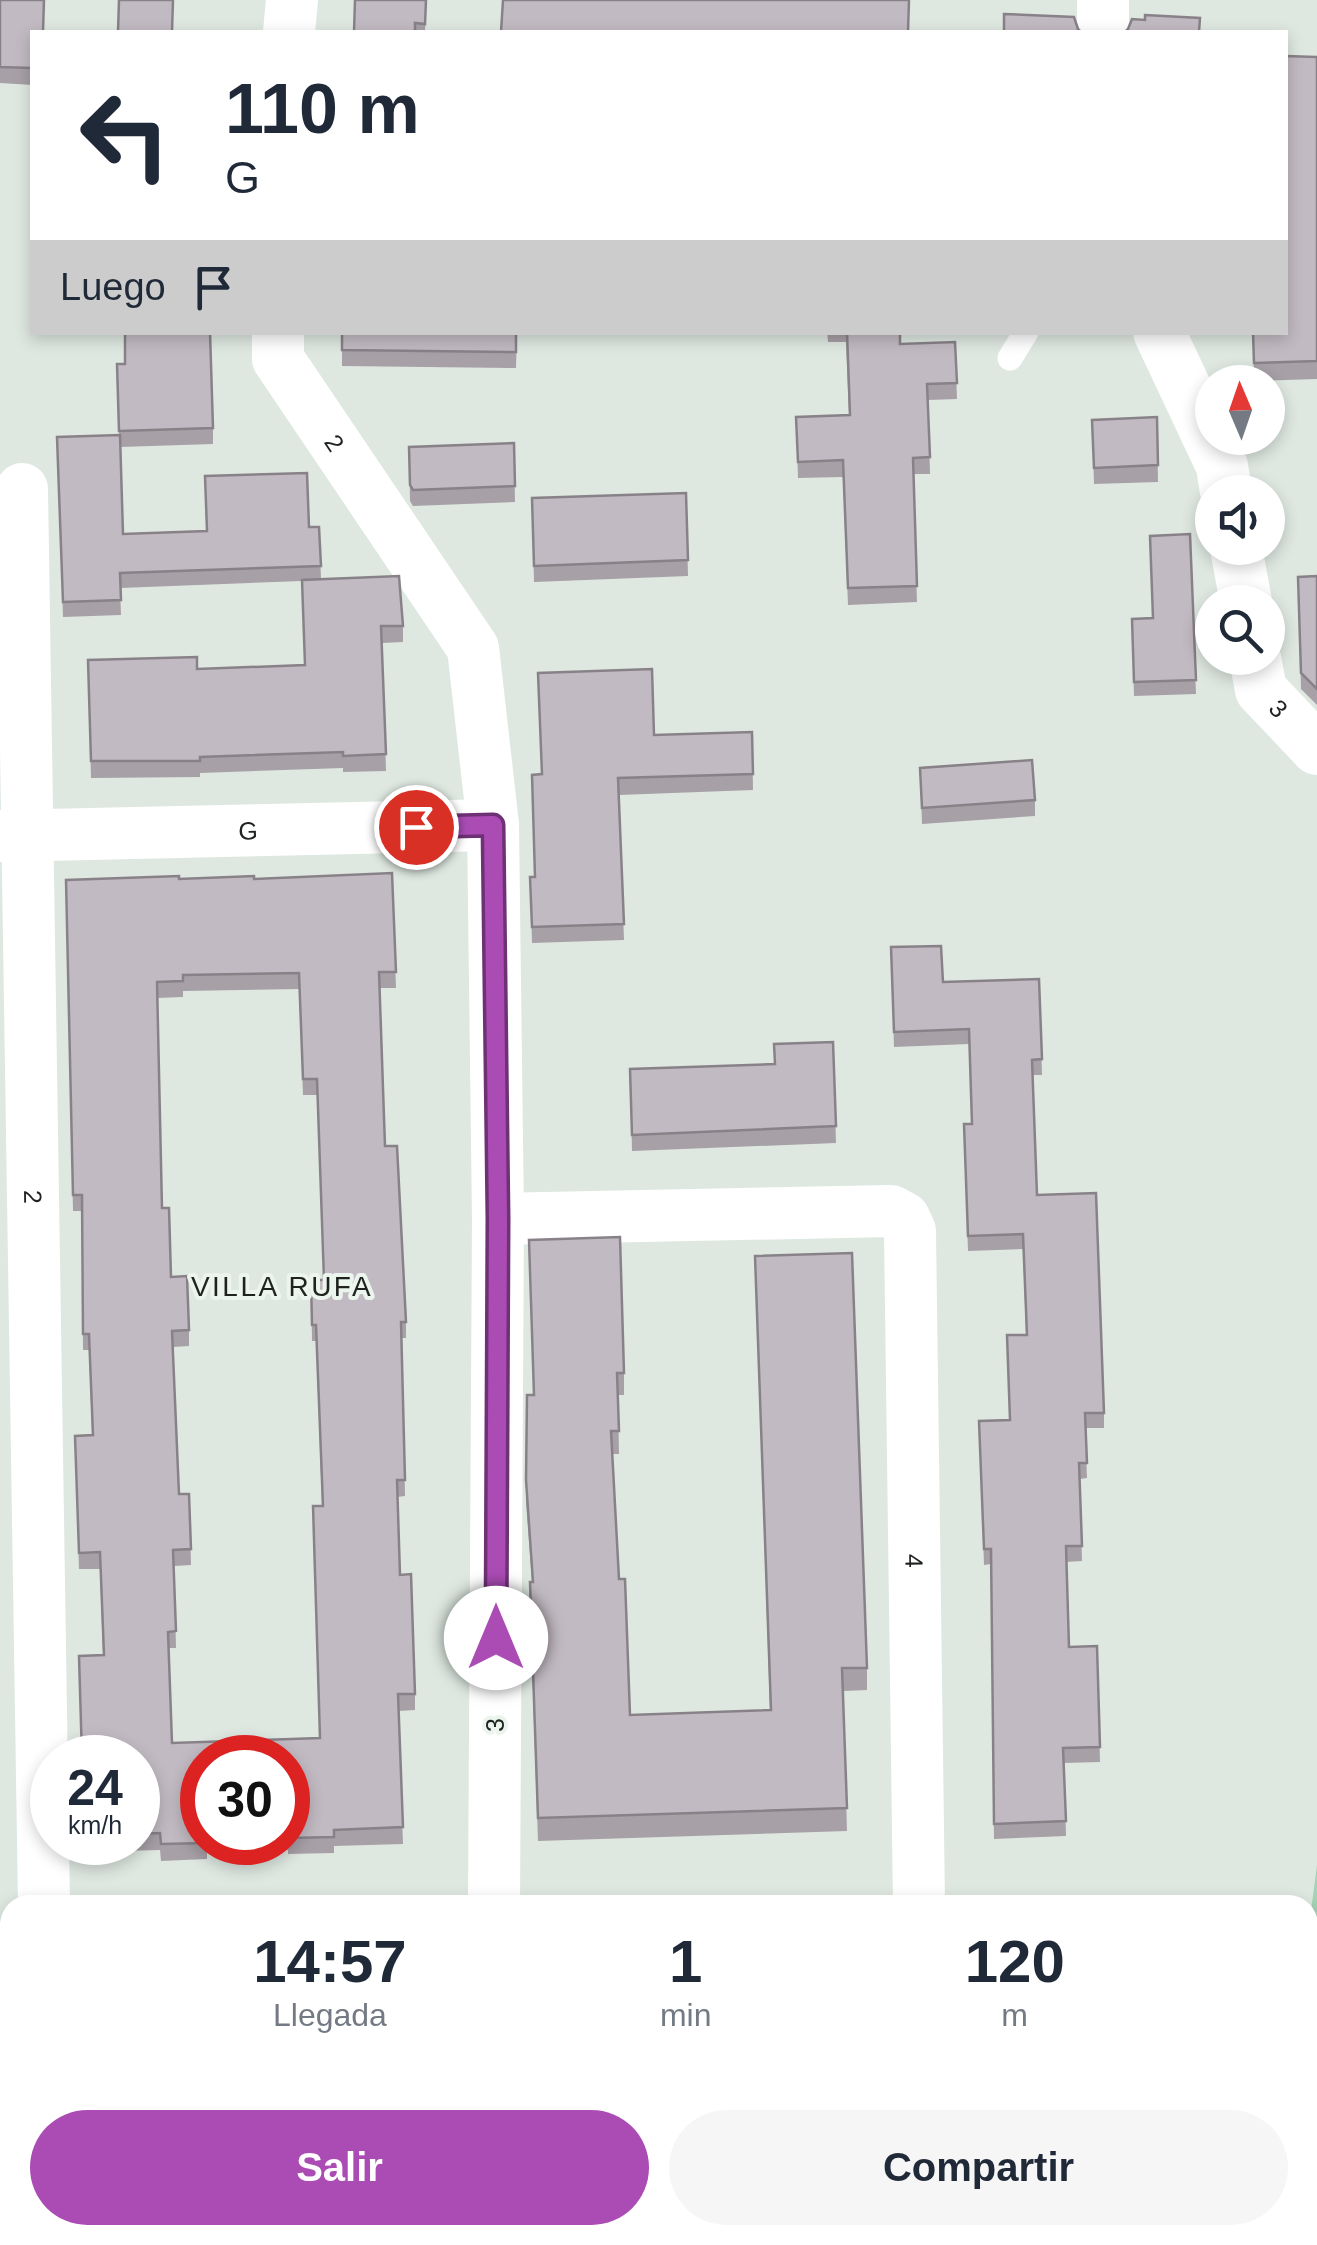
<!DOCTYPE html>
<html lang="es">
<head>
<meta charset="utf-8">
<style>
	:root { --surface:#fff; --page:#f6f6f7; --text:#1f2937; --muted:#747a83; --accent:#ab4cb5 }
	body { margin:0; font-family:Arial,sans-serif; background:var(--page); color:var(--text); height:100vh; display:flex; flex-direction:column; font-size:38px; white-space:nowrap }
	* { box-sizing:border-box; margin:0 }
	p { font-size:32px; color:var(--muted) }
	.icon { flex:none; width:55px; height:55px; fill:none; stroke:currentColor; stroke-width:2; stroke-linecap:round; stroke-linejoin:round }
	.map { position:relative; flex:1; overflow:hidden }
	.details { position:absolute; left:0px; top:1895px; width:1318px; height:350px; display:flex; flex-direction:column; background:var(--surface); border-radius:30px 30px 0 0; box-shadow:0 5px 15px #0003 }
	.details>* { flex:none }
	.guide { position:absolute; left:30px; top:30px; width:1258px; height:305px; border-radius:0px; box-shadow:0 5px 15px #0003; background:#fff; color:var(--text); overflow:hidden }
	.needle { width:65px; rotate:358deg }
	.tools { position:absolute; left:1195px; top:365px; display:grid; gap:20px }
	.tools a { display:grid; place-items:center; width:90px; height:90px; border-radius:50%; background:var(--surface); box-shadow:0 5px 15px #0003; font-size:50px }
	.speed { position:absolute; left:30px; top:1735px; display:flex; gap:20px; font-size:50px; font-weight:700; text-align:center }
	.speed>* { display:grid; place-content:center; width:130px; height:130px; border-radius:50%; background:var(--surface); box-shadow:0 5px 15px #0003; line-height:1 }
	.speed small { font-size:25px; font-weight:400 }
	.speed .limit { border:15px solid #d22; background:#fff; color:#111 }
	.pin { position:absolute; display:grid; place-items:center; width:85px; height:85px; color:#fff; margin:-42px; border:5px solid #fff; border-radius:50%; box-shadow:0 2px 10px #0007 }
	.me { position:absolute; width:110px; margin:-55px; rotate:0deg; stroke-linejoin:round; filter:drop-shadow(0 0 8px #0008) }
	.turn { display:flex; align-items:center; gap:35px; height:210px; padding:0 30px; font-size:45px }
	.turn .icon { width:130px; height:130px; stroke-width:2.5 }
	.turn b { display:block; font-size:70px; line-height:85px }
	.then { display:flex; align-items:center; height:95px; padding:0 30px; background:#0003; gap:20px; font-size:38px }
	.eta { display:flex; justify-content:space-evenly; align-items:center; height:170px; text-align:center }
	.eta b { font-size:60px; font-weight:700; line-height:70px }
	.button { display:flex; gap:20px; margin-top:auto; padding:20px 30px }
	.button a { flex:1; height:115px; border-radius:60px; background:var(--accent); color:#fff; font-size:40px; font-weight:700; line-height:115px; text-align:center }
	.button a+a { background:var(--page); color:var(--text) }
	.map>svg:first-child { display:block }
	.green { fill:#a4d3b5 }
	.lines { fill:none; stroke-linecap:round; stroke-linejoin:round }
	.path { stroke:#8d958f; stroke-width:6; stroke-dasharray:5 5; stroke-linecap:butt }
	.lane { stroke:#fff; stroke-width:25 }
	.street { stroke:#fff; stroke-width:52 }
	.wall { fill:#a7a0a7; fill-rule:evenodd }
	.building { fill:#c2bac2; stroke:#888288; stroke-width:2.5; fill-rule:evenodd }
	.route-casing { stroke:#6f3176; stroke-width:25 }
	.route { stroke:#ab4cb5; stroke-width:18 }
	.labels { text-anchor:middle; stroke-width:8; stroke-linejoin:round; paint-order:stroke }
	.street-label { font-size:25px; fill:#1f2320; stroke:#ebf5ee }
	.neighbourhood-label { font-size:28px; letter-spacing:2.5px; fill:#1f2320; stroke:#ebf5ee }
</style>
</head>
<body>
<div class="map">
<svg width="1317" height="2245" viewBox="0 0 1317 2245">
	<rect width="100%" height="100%" fill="#dee8e1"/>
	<polygon class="green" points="1317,1865 1317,2245 1298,2245 1296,2235 1308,2235 1308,1934"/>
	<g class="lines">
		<polyline class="path" points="1308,2002 1317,2003"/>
		<polyline class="lane" points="1010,358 1026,332"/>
		<g class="street">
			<polyline points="289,32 292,0"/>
			<polyline points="1103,32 1103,0"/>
			<path id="s1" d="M 278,332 L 278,359 L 473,648 L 493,825 L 498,1219 L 494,1905"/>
			<polyline points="1159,332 1222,466 1226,492"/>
			<path id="s2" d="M 22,489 L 44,1905"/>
			<polyline points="1236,548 1246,602"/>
			<path id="s3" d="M 1255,658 L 1261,690 L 1317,749"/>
			<path id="s4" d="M 0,836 L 493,825"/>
			<path id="s5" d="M 498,1219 L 891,1211 L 904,1218 L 910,1231 L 919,1905"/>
			<polyline points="0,1947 10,1947"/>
		</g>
	</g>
	<g class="wall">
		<polygon points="0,0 32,32 32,85 0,83"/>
		<polygon points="426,0 425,32 354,32"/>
		<polygon points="1317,57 1317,379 1254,381 1253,332"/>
		<polygon points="342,332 517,332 516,368 342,366"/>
		<polygon points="827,332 900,332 900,344 955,342 957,399 928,400 930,474 913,474 917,602 848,605 843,477 798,478 796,417 849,415 846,342 828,342"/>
		<polygon points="117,364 125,364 213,428 213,444 120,447 123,534 319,527 321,579 403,626 403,642 382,643 386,771 343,772 343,768 200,773 200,777 91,778 88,660 197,669 305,665 302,581 120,588 121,615 63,617 57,437 119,435"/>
		<polygon points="1157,417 1158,482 1094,484 1092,420"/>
		<polygon points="514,443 515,502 413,506 410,501 409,447"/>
		<polygon points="686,493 688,576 534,582 532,498"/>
		<polygon points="1190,534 1196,694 1134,696 1132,619 1153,618"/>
		<polygon points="1317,576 1317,705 1301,689 1298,577"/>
		<polygon points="752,732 753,790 619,795 624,940 532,943 530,877 534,877 654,735"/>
		<polygon points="920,768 1035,800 1035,816 922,824"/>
		<path d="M 392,873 L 396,988 L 380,988 L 385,1146 L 406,1322 L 406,1338 L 402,1338 L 405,1496 L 397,1497 L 400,1575 L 415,1694 L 415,1710 L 398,1711 L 403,1844 L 334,1846 L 334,1853 L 288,1854 L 288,1850 L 207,1853 L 207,1859 L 161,1861 L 160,1850 L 85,1852 L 85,1842 L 138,1842 L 138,1758 L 103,1655 L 100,1569 L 79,1569 L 75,1436 L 92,1435 L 89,1350 L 83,1350 L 82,1211 L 73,1211 L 66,880 L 254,879 ZM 299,989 L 303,1095 L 317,1095 L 324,1280 L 311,1280 L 312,1341 L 316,1341 L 322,1506 L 320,1738 L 172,1743 L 168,1648 L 176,1648 L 174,1566 L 191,1565 L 189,1494 L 179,1494 L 173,1347 L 189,1346 L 189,1330 L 171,1277 L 162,1208 L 157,998 L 183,997 L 183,991 ZM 202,1758 L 288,1758 L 288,1842 L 202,1842 Z"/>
		<polygon points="891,947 943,982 1039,979 1042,1075 1033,1075 1037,1195 1104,1413 1104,1428 1085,1428 1087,1478 1080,1479 1082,1561 1066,1562 1069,1647 1097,1646 1100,1762 1064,1763 1066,1836 994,1839 991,1564 984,1565 979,1421 1010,1420 1026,1335 1023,1249 968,1251 964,1140 972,1124 969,1044 894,1047"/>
		<polygon points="833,1042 836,1143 632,1151 630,1069 775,1064"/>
		<polygon points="529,1240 624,1373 624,1395 618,1395 619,1454 612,1454 619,1579 630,1715 770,1710 755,1256 867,1668 867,1690 843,1691 847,1831 538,1841 530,1605 530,1582 532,1582 526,1502 527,1395 534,1395"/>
		<polygon points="817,2235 926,2235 926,2244 818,2245"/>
		<polygon points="1124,2235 1172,2235 1170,2244"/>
	</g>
	<g class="building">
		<polygon points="0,0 44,0 43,32 32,32 32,68 0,67"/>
		<polygon points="119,0 173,0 172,32 118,32"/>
		<polygon points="355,0 426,0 425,24 415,23 415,32 354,32"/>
		<polygon points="503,0 909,0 908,32 501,32"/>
		<polygon points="1004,14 1074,17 1078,29 1081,32 1004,32"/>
		<polygon points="1145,15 1200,18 1199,32 1125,32 1128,29 1132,19 1145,20"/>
		<polygon points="1285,56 1317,57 1317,361 1254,363 1253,332 1285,332"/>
		<polygon points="125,332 210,332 213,428 119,431 117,364 125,364"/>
		<polygon points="342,332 516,332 516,352 342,350"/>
		<polygon points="847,332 900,332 900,344 955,342 957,383 927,384 930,457 913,458 917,586 848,588 843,460 798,462 796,417 850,415"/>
		<polygon points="1157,417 1158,465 1094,468 1092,420"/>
		<polygon points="120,435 123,534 207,531 205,476 307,473 309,527 319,527 321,566 120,573 121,600 63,602 57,437"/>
		<polygon points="514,443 515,486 413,490 410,485 409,447"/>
		<polygon points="686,493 688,560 534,566 532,498"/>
		<polygon points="1190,534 1196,680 1134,682 1132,619 1153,618 1150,536"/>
		<polygon points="399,576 403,626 381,626 386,754 343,756 343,752 200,757 200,761 91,761 88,660 197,657 197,669 305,665 302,580"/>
		<polygon points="1317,576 1317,689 1301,673 1298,577"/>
		<polygon points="652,669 654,735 752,732 753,774 618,778 624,924 532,927 530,877 535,877 532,775 542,774 538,673"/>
		<polygon points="1032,760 1035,800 922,808 920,768"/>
		<path d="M 392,873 L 396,972 L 379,972 L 385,1146 L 397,1146 L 406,1322 L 401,1322 L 405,1480 L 397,1480 L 400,1575 L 411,1574 L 415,1694 L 398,1694 L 403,1827 L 334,1830 L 334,1837 L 288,1838 L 288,1758 L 202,1758 L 202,1842 L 207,1843 L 161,1844 L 160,1833 L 138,1834 L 138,1758 L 82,1758 L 79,1656 L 104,1655 L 100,1552 L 79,1553 L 75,1436 L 93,1435 L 89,1334 L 83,1334 L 82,1195 L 73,1195 L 66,880 L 179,876 L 179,879 L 254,876 L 254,879 ZM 299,973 L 303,1079 L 317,1079 L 324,1280 L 311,1280 L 312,1325 L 316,1325 L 323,1506 L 313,1506 L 320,1738 L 172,1743 L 168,1632 L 176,1631 L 173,1550 L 191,1549 L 189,1494 L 179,1494 L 172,1331 L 189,1330 L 187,1276 L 171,1277 L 169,1208 L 162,1208 L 157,982 L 183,981 L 183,975 Z"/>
		<polygon points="941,946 943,982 1039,979 1042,1059 1032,1060 1037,1195 1096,1193 1104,1413 1085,1413 1087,1463 1079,1463 1082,1546 1066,1546 1069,1647 1097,1646 1100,1747 1063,1748 1066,1821 994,1824 991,1549 984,1549 979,1421 1010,1420 1007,1335 1027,1335 1023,1234 968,1236 964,1124 972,1124 969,1029 894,1032 891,947"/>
		<polygon points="833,1042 836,1126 632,1135 630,1069 775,1064 774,1044"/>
		<polygon points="620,1237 624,1373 617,1373 619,1431 611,1431 619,1579 625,1579 630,1715 771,1710 755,1256 852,1253 867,1668 842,1668 847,1808 538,1818 530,1582 533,1582 526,1480 527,1395 534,1395 529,1240"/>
		<polygon points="14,2235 106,2235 107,2245 15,2245"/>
	</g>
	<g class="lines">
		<defs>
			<polyline id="route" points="416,827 493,825 498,1219 496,1638"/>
		</defs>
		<use href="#route" class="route-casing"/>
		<use href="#route" class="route"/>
	</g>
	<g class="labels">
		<g class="street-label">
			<text dy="9" stroke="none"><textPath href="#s1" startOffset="128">2</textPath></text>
			<text dy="9" stroke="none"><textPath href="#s3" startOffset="58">3</textPath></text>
			<text dy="9" stroke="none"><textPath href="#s4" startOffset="248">G</textPath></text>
			<text dy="9" stroke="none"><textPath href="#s2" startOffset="708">2</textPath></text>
			<text dy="9" stroke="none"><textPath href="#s5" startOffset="752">4</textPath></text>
			<text transform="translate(495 1725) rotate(-90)" y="9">3</text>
		</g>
		<g class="neighbourhood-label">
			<text x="282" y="1296">VILLA RUFA</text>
		</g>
	</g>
</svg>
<div class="tools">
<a><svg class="needle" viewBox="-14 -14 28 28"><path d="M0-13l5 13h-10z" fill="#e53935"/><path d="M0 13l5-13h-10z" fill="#747a83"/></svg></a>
<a><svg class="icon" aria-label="sound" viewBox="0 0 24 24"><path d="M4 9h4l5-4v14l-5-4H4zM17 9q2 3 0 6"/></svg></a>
<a><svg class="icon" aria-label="search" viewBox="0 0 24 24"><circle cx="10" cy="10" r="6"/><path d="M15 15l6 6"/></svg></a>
</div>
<div class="speed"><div>24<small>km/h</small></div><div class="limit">30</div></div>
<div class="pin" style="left:416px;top:827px;background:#d93025"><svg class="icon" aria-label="arrive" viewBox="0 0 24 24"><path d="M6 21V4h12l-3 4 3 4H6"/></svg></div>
<svg class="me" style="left:496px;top:1638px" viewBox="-20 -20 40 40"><circle r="19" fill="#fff"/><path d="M0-13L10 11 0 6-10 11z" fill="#ab4cb5"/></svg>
<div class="guide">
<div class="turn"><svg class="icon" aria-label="left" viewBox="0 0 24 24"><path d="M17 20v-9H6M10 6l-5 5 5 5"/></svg><div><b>110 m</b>G</div></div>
<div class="then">Luego<svg class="icon" aria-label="arrive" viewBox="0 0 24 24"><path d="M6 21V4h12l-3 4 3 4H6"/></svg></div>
</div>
<section class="details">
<div class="eta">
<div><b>14:57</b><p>Llegada</p></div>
<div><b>1</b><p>min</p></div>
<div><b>120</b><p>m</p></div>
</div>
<div class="button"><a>Salir</a><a>Compartir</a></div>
</section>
</div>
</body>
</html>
